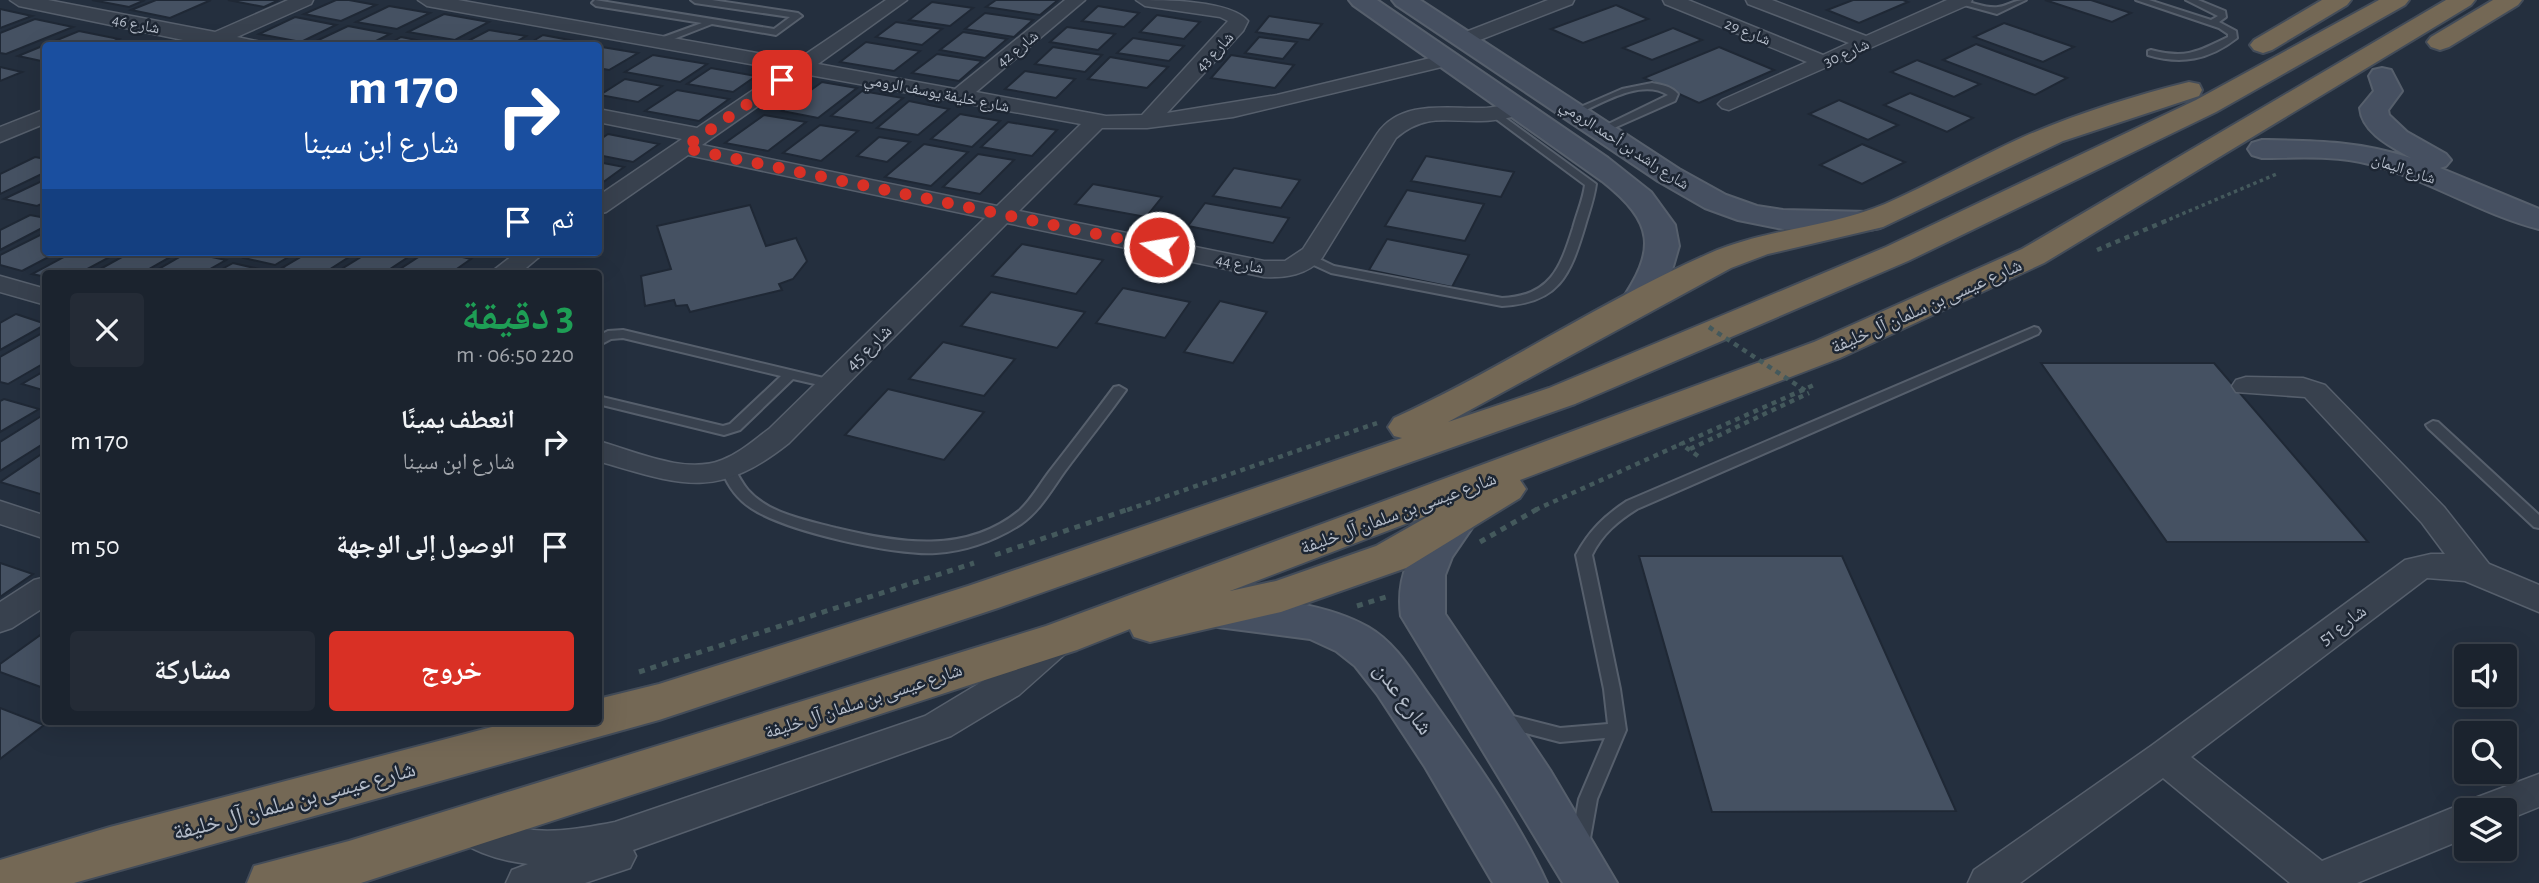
<!DOCTYPE html>
<html lang="ar">
<head>
<meta charset="utf-8">
<style>
	:root { --surface:#1b232e; --page:#242b36; --text:#f1f3f6; --muted:#a0a4aa; --line:#39404a; --accent:#d93025 }
	body { margin:0; font-family:"Alegreya Sans","Noto Naskh Arabic",sans-serif; background:var(--page); color:var(--text); direction:rtl; height:100vh; display:flex; flex-direction:column; font-size:26px; white-space:nowrap }
	* { box-sizing:border-box; margin:0 }
	p { font-size:23px; color:var(--muted) }
	.icon { flex:none; width:38px; height:38px; fill:none; stroke:currentColor; stroke-width:2; stroke-linecap:round; stroke-linejoin:round }
	.map { position:relative; flex:1; overflow:hidden; direction:ltr }
	.side { position:absolute; left:42px; top:270px; width:560px; height:455px; display:flex; flex-direction:column; background:var(--surface); border-radius:7px; box-shadow:0 7px 28px #0002,0 0 0 2px var(--line); direction:rtl }
	.side>* { flex:none }
	.banner { position:absolute; left:42px; top:42px; width:560px; height:214px; border-radius:7px; box-shadow:0 7px 28px #0002,0 0 0 2px var(--line); direction:rtl; background:#1a4fa0; color:#fff; overflow:hidden }
	.controls { position:absolute; left:2454px; top:644px; display:grid; gap:14px }
	.controls a { display:grid; place-items:center; width:63px; height:63px; border-radius:7px; background:var(--surface); box-shadow:0 7px 28px #0002,0 0 0 2px var(--line); font-size:35px }
	.pin { position:absolute; display:grid; place-items:center; width:60px; height:60px; color:#fff; margin:-30px; border-radius:14px; box-shadow:0 4px 10px #0006 }
	.me { position:absolute; width:77px; margin:-38px; rotate:282deg; stroke-linejoin:round; filter:drop-shadow(0 0 5px #0008) }
	.turn { display:flex; align-items:center; gap:24px; height:147px; padding:0 28px; font-size:32px }
	.turn .icon { width:91px; height:91px; stroke-width:2.5 }
	.turn b { display:block; font-size:49px; line-height:60px }
	.then { display:flex; align-items:center; height:66px; padding:0 28px; background:#0003; gap:14px; font-size:26px }
	.round { display:grid; place-items:center; flex:none; width:74px; height:74px; border-radius:7px; background:var(--page) }
	.overview { display:flex; align-items:center; justify-content:space-between; height:119px; padding:0 28px }
	h1 { font-size:42px; font-weight:700; line-height:52px; color:#1e9e55 }
	.action { display:flex; gap:14px; margin-top:auto; padding:14px 28px }
	.action a { flex:1; height:80px; border-radius:7px; background:var(--accent); color:#fff; font-size:28px; font-weight:700; line-height:80px; text-align:center }
	.action a+a { background:var(--page); color:var(--text) }
	ul { padding:0; list-style:none }
	li { display:flex; align-items:center; gap:21px; height:105px; padding:0 28px }
	li div { flex:1 }
	li b { display:block; font-size:26px }
	li em { font-style:normal }
	.map>svg:first-child { display:block }
	.building { fill:#455162; stroke:#1f2835; stroke-width:2 }
	.lines { fill:none; stroke-linecap:round; stroke-linejoin:round }
	.lane-casing { stroke:#565f6c; stroke-width:4 }
	.street-casing { stroke:#565f6c; stroke-width:3 }
	.secondary-casing { stroke:#565f6c; stroke-width:4 }
	.highway-casing { stroke:#434c59; stroke-width:4 }
	.path-far2 { stroke:#44595c; stroke-width:3.5; stroke-dasharray:3.5 3.5; stroke-linecap:butt }
	.path-far1 { stroke:#44595c; stroke-width:4.5; stroke-dasharray:5 5; stroke-linecap:butt }
	.path { stroke:#44595c; stroke-width:5; stroke-dasharray:6 6; stroke-linecap:butt }
	.lane { fill:#38414e; fill-rule:evenodd }
	.street { fill:#38414e; fill-rule:evenodd }
	.secondary { fill:#465061; fill-rule:evenodd }
	.highway { fill:#746855; fill-rule:evenodd }
	.path-bridge { stroke:#44595c; stroke-width:4.5; stroke-dasharray:5 5; stroke-linecap:butt }
	.route { stroke:#d93025; stroke-width:12; stroke-dasharray:0 21.6 }
	.labels { text-anchor:middle; stroke-width:5; stroke-linejoin:round; paint-order:stroke }
	.far-street-label { font-size:16px; fill:#b4bcc9; stroke:#1d2633 }
	.street-label { font-size:19px; fill:#b4bcc9; stroke:#1d2633 }
	.near-street-label { font-size:23px; fill:#b4bcc9; stroke:#1d2633 }
</style>
</head>
<body>
<div class="map">
<svg width="2539" height="883" viewBox="0 0 2539 883">
	<rect width="100%" height="100%" fill="#242f3e"/>
	<g class="building">
		<polygon points="92,0 145,0 129,7"/>
		<polygon points="156,0 211,0 170,18 131,10"/>
		<polygon points="228,0 279,0 264,7"/>
		<polygon points="336,0 349,0 376,5 341,21 304,14"/>
		<polygon points="996,0 1058,0 1040,15 986,7"/>
		<polygon points="1853,0 1903,0 1908,2 1859,23 1827,10"/>
		<polygon points="2045,0 2091,0 2131,13 2112,22"/>
		<polygon points="932,2 973,8 950,26 909,20"/>
		<polygon points="1616,5 1648,19 1583,43 1551,29"/>
		<polygon points="389,6 430,13 397,29 356,22"/>
		<polygon points="1098,6 1139,13 1124,27 1082,21"/>
		<polygon points="0,9 32,16 0,28"/>
		<polygon points="985,13 1033,20 1014,37 965,29"/>
		<polygon points="444,14 489,22 455,40 408,32"/>
		<polygon points="1157,15 1200,22 1184,39 1140,32"/>
		<polygon points="1269,16 1322,24 1309,40 1256,32"/>
		<polygon points="295,17 336,25 301,42 259,34"/>
		<polygon points="35,19 73,27 6,54 0,53 0,33"/>
		<polygon points="896,22 942,29 922,45 876,37"/>
		<polygon points="2004,23 2074,47 2043,62 1974,37"/>
		<polygon points="348,26 390,34 366,46 310,44"/>
		<polygon points="1067,27 1115,34 1098,50 1050,42"/>
		<polygon points="1673,28 1702,40 1652,60 1623,48"/>
		<polygon points="489,30 526,36 509,46 464,43"/>
		<polygon points="79,31 119,39 103,46 46,46 46,62 18,56"/>
		<polygon points="963,32 1007,39 985,58 940,50"/>
		<polygon points="543,35 580,42 573,46 525,46"/>
		<polygon points="401,37 442,45 385,46"/>
		<polygon points="1259,37 1297,42 1283,59 1245,53"/>
		<polygon points="1133,38 1184,46 1169,61 1117,53"/>
		<polygon points="866,42 920,51 894,71 840,62"/>
		<polygon points="1976,44 2067,78 2035,95 1943,60"/>
		<polygon points="602,47 638,53 609,70 598,68 598,49"/>
		<polygon points="1053,47 1102,55 1085,72 1035,64"/>
		<polygon points="1719,47 1774,70 1699,103 1644,78"/>
		<polygon points="937,54 982,61 959,81 912,73"/>
		<polygon points="653,55 707,64 680,82 625,72"/>
		<polygon points="1231,55 1294,65 1275,88 1211,78"/>
		<polygon points="1110,57 1168,67 1147,88 1088,79"/>
		<polygon points="1917,60 1980,84 1954,97 1891,72"/>
		<polygon points="0,67 22,72 0,81"/>
		<polygon points="711,68 756,76 733,92 687,84"/>
		<polygon points="1025,71 1075,79 1056,98 1005,89"/>
		<polygon points="625,79 662,86 638,102 600,95"/>
		<polygon points="822,82 857,88 818,118 782,111"/>
		<polygon points="677,90 729,99 699,121 645,111"/>
		<polygon points="862,91 903,98 872,123 831,116"/>
		<polygon points="1910,93 1973,118 1947,132 1884,105"/>
		<polygon points="1839,100 1898,125 1868,140 1809,114"/>
		<polygon points="909,101 949,109 918,135 877,128"/>
		<polygon points="960,114 1000,121 972,147 931,139"/>
		<polygon points="764,115 806,122 768,151 725,143"/>
		<polygon points="1008,122 1057,130 1032,156 981,147"/>
		<polygon points="820,125 858,131 821,161 783,153"/>
		<polygon points="608,134 659,144 633,162 598,155 598,141"/>
		<polygon points="879,137 910,142 887,162 857,156"/>
		<polygon points="924,144 968,152 931,186 885,177"/>
		<polygon points="1862,144 1905,162 1862,184 1820,165"/>
		<polygon points="978,154 1014,160 980,194 943,187"/>
		<polygon points="1426,156 1514,172 1501,197 1411,181"/>
		<polygon points="35,157 46,159 46,172 0,194 0,174"/>
		<polygon points="598,162 624,167 602,183 598,182"/>
		<polygon points="1234,168 1300,180 1281,208 1213,196"/>
		<polygon points="46,179 46,202 37,206 4,199"/>
		<polygon points="1093,184 1162,197 1146,217 1075,204"/>
		<polygon points="1407,190 1484,204 1465,241 1385,226"/>
		<polygon points="1205,203 1289,218 1273,243 1188,226"/>
		<polygon points="750,205 766,246 796,238 807,261 793,279 779,284 782,290 690,312 687,305 676,306 674,300 645,306 641,276 671,269 657,226"/>
		<polygon points="30,215 46,218 46,226 0,250 0,230"/>
		<polygon points="46,232 46,252 58,252 22,271 0,265 0,255"/>
		<polygon points="1387,239 1469,255 1452,287 1369,270"/>
		<polygon points="1022,244 1103,260 1076,294 992,276"/>
		<polygon points="73,252 119,252 80,273 46,273 46,277 32,274"/>
		<polygon points="131,252 179,252 142,273 93,273"/>
		<polygon points="188,252 226,260 203,273 152,273"/>
		<polygon points="254,252 297,252 275,265 244,258"/>
		<polygon points="309,252 357,252 324,273 301,273 282,268"/>
		<polygon points="369,252 416,252 384,273 335,273"/>
		<polygon points="426,252 441,252 471,259 451,273 394,273"/>
		<polygon points="233,263 263,270 258,273 215,273"/>
		<polygon points="1123,288 1190,302 1165,338 1096,323"/>
		<polygon points="991,292 1085,312 1057,348 961,326"/>
		<polygon points="1220,301 1267,312 1233,363 1184,352"/>
		<polygon points="16,314 46,324 0,350 0,323"/>
		<polygon points="46,331 46,362 8,384 0,382 0,357"/>
		<polygon points="943,342 1015,359 984,396 909,379"/>
		<polygon points="2041,363 2214,363 2368,542 2167,542"/>
		<polygon points="46,370 46,391 22,384"/>
		<polygon points="888,389 984,412 944,460 845,435"/>
		<polygon points="4,399 39,409 0,432 0,401"/>
		<polygon points="43,415 46,416 46,442 0,471 0,442"/>
		<polygon points="46,451 46,491 40,494 0,482"/>
		<polygon points="1639,556 1842,556 1956,811 1712,812"/>
		<polygon points="0,563 33,574 0,597"/>
		<polygon points="46,631 46,689 0,672 0,664"/>
		<polygon points="0,708 44,725 0,759"/>
	</g>
	<g class="lines">
		<defs>
			<g id="lane">
				<polygon points="595,0 774,29 790,17 695,3 691,0 712,0 798,13 802,16 776,35 712,24 661,44 658,43 658,39 702,23 596,6 592,3"/>
				<path d="M 1956,0 C 1969,0 1985,9 1998,7 C 2009,6 2012,0 2026,0 L 1997,14 L 1957,3 Z"/>
				<path d="M 2136,0 L 2149,0 L 2211,20 L 2218,16 L 2186,0 L 2198,0 L 2225,11 L 2226,17 L 2219,22 L 2236,31 L 2237,38 C 2209,60 2181,65 2148,55 L 2148,51 L 2151,50 C 2186,59 2197,52 2228,37 L 2228,34 L 2219,28 Z"/>
				<path d="M 1652,83 C 1662,85 1671,86 1678,94 L 1675,101 L 1605,132 L 1597,132 L 1596,130 L 1668,95 C 1642,78 1602,103 1578,114 L 1569,112 L 1622,89 Z"/>
				<path d="M 1496,111 L 1596,184 C 1594,199 1589,212 1585,226 C 1570,276 1559,303 1502,306 L 1331,273 L 1305,261 L 1305,255 L 1309,254 L 1334,266 L 1502,298 C 1550,296 1560,269 1573,228 C 1577,213 1583,200 1585,185 L 1492,116 L 1491,114 Z"/>
				<path d="M 2034,327 L 2038,328 L 2040,331 L 2038,334 L 1637,509 C 1618,521 1602,534 1592,555 L 1620,689 L 1626,730 L 1597,799 L 1589,844 L 1587,850 L 1580,852 L 1573,850 L 1571,844 L 1579,799 L 1605,738 L 1560,742 L 1499,726 L 1496,721 L 1499,716 L 1505,714 L 1560,728 L 1608,724 L 1604,689 L 1576,555 C 1589,531 1604,516 1627,501 Z"/>
				<polygon points="623,330 832,380 839,384 832,388 793,379 740,430 724,435 598,404 598,396 723,426 730,424 781,376 623,338 611,339 598,346 598,336 608,331"/>
				<path d="M 1119,386 L 1126,390 C 1106,418 1085,444 1065,471 C 1052,489 1040,511 1021,524 C 996,540 966,551 936,553 C 895,556 785,531 751,508 C 737,499 728,486 722,471 L 729,466 L 734,468 C 739,476 742,483 748,490 C 769,514 806,520 836,528 C 898,543 966,555 1020,510 C 1031,500 1040,484 1049,472 C 1071,444 1093,415 1114,387 Z"/>
				<polygon points="2433,421 2438,422 2539,515 2539,528 2534,527 2428,428 2426,425"/>
			</g>
			<g id="street">
				<polygon points="10,0 48,0 215,32 288,0 313,0 311,4 237,37 261,42 264,46 212,46 19,6"/>
				<path d="M 418,0 L 458,0 L 797,60 L 886,0 L 907,0 L 818,64 L 955,89 L 1065,0 L 1085,0 L 976,92 L 1106,116 L 1142,115 L 1228,21 L 1220,17 L 1145,6 L 1136,0 C 1165,0 1230,0 1248,21 L 1243,31 L 1167,113 L 1277,95 L 1447,54 L 1454,56 L 1457,60 L 1454,64 L 1233,117 L 1147,128 L 1102,128 L 1019,211 L 1264,261 L 1285,261 L 1303,249 L 1377,134 C 1401,99 1447,109 1483,108 C 1497,108 1512,101 1526,104 L 1529,109 L 1526,114 C 1511,117 1497,121 1481,121 C 1447,122 1425,113 1396,138 L 1322,258 C 1307,275 1286,278 1264,277 L 1007,223 L 789,443 C 716,501 681,485 598,461 L 598,441 C 635,451 685,475 722,460 C 740,453 754,440 769,429 L 985,218 L 688,155 L 606,212 L 598,214 L 598,196 L 682,139 L 598,122 L 598,109 L 697,128 L 783,70 L 427,6 ZM 804,74 L 1081,124 L 997,206 L 702,145 Z"/>
				<polygon points="1548,0 1574,0 1572,4 1472,43 1465,45 1455,39 1458,35"/>
				<polygon points="1663,0 1688,0 1823,55 1849,43 1748,4 1746,0 1772,0 1866,36 1947,0 1972,0 1970,4 1729,110 1722,108 1718,104 1722,100 1807,62 1665,4"/>
				<polygon points="46,109 46,123 0,142 0,127"/>
				<polygon points="517,252 545,252 520,273 490,273"/>
				<polygon points="0,276 46,289 46,305 0,292"/>
				<polygon points="2246,377 2303,378 2325,385 2444,507 2489,564 2539,585 2539,612 2465,581 2427,578 2191,757 2322,861 2452,808 2466,803 2472,805 2475,798 2539,774 2539,807 2504,821 2504,810 2466,810 2466,838 2357,883 2290,883 2163,778 2020,883 1968,883 1974,870 2151,746 2405,560 2431,554 2445,554 2422,523 2305,397 2236,392 2232,386 2236,380"/>
				<polygon points="0,501 46,516 46,539 0,524"/>
				<polygon points="46,577 46,606 12,628 0,632 0,602 34,580"/>
				<path d="M 1061,625 L 1073,629 L 1078,638 L 1073,647 L 1019,695 L 951,736 L 633,850 L 636,856 L 630,868 L 585,883 L 506,883 L 512,870 L 528,864 C 502,861 459,850 446,825 L 452,813 L 466,808 C 480,813 492,821 506,825 C 542,836 579,829 615,822 L 925,716 L 993,675 L 1049,629 Z"/>
			</g>
			<g id="secondary">
				<path d="M 1349,0 L 1377,0 L 1608,158 L 1651,192 L 1675,225 L 1679,246 L 1670,277 L 1648,311 L 1636,314 L 1624,311 L 1619,304 C 1657,249 1655,223 1602,181 L 1353,5 Z"/>
				<polygon points="1392,0 1420,0 1679,169 1726,195 1757,206 1783,210 1869,212 1880,214 1885,221 1880,228 1869,230 1783,229 1738,220 1705,208 1658,181 1396,5"/>
				<path d="M 2382,68 L 2391,70 L 2402,91 L 2388,110 L 2389,115 L 2407,132 L 2446,154 L 2451,160 L 2446,166 L 2440,168 L 2539,209 L 2539,229 C 2482,215 2428,179 2369,164 C 2334,155 2298,158 2262,158 L 2252,155 L 2248,149 L 2252,143 L 2262,140 C 2317,141 2357,141 2411,158 C 2392,147 2362,133 2360,108 L 2374,91 L 2369,76 L 2373,70 Z"/>
				<path d="M 1457,505 L 1472,509 L 1478,519 L 1452,557 L 1445,575 L 1445,614 L 1550,770 L 1617,883 L 1563,883 L 1401,616 C 1395,569 1416,545 1442,509 Z"/>
				<path d="M 1218,595 C 1268,599 1323,602 1368,627 C 1396,643 1413,673 1431,698 C 1473,757 1517,818 1547,883 L 1493,883 L 1425,767 L 1377,694 L 1355,666 L 1336,651 L 1310,639 L 1218,627 L 1202,622 L 1196,611 L 1202,600 Z"/>
			</g>
			<g id="highway">
				<polygon points="2322,0 2351,0 2347,5 2272,50 2263,53 2254,50 2250,45 2254,40"/>
				<path d="M 2379,0 L 2409,0 L 2405,5 L 2216,112 L 1908,261 L 1575,404 L 998,608 L 659,720 L 74,883 L 0,883 L 0,860 L 110,827 L 515,721 L 598,721 L 598,699 L 659,684 L 968,586 L 1402,438 L 1394,436 L 1388,427 L 1394,418 C 1501,369 1600,302 1708,254 C 1764,229 1828,228 1885,204 C 1932,183 1977,158 2023,137 C 2076,114 2133,96 2189,82 L 2199,84 L 2202,90 L 2199,96 L 2063,141 L 1883,227 L 1768,254 L 1731,268 L 1448,422 L 1549,388 L 1886,247 L 2196,100 Z"/>
				<path d="M 2446,0 L 2475,0 L 2471,5 L 2044,263 L 1840,358 L 1520,480 L 1526,489 L 1520,498 L 1406,568 L 1281,612 L 1150,642 L 1134,637 L 1130,629 L 1077,650 L 361,883 L 247,883 L 254,866 L 349,841 L 1046,626 L 1814,342 L 2022,249 ZM 1434,513 L 1376,546 L 1276,581 L 1230,591 Z"/>
				<polygon points="2493,0 2522,0 2518,5 2449,47 2440,50 2431,47 2427,42 2431,37"/>
			</g>
		</defs>
		<use href="#lane" class="lane-casing"/>
		<use href="#street" class="street-casing"/>
		<use href="#secondary" class="secondary-casing"/>
		<use href="#highway" class="highway-casing"/>
		<polyline class="path-far2" points="2163,222 2279,173"/>
		<g class="path-far1">
			<polyline points="2097,250 2168,220"/>
			<polyline points="1690,449 1809,393"/>
			<polyline points="1698,456 1681,444 1814,385"/>
			<polyline points="1127,510 1377,423"/>
			<polyline points="1535,510 1681,444"/>
		</g>
		<g class="path">
			<polyline points="1480,542 1539,508"/>
			<polyline points="995,555 1132,508"/>
			<polyline points="1357,606 1389,596"/>
			<polyline points="639,672 974,563"/>
		</g>
		<use href="#lane" class="lane"/>
		<use href="#street" class="street"/>
		<use href="#secondary" class="secondary"/>
		<use href="#highway" class="highway"/>
		<polyline class="path-bridge" points="1709,327 1806,391"/>
	</g>
	<g class="lines">
		<polyline class="route" points="782,80 684,148 1159,247"/>
	</g>
	<g class="labels">
		<g class="far-street-label">
			<text transform="translate(136 23) rotate(11)" y="6">شارع 46</text>
			<text transform="translate(1748 31) rotate(22)" y="6">شارع 29</text>
			<text transform="translate(1017 48) rotate(-39)" y="6">شارع 42</text>
			<text transform="translate(1214 51) rotate(-47)" y="6">شارع 43</text>
			<text transform="translate(1846 52) rotate(-24)" y="6">شارع 30</text>
			<text transform="translate(937 92) rotate(11)" y="6">شارع خليفة يوسف الرومي</text>
			<text transform="translate(1625 144) rotate(33)" y="6">شارع راشد بن أحمد الرومي</text>
			<text transform="translate(2404 168) rotate(18)" y="6">شارع اليمان</text>
			<text transform="translate(1240 263) rotate(11)" y="6">شارع 44</text>
		</g>
		<g class="street-label">
			<text transform="translate(1926 305) rotate(-24)" y="7">شارع عيسى بن سلمان آل خليفة</text>
			<text transform="translate(868 347) rotate(-45)" y="7">شارع 45</text>
			<text transform="translate(1398 512) rotate(-20)" y="7">شارع عيسى بن سلمان آل خليفة</text>
			<text transform="translate(2342 624) rotate(-37)" y="7">شارع 51</text>
			<text transform="translate(863 700) rotate(-18)" y="7">شارع عيسى بن سلمان آل خليفة</text>
		</g>
		<g class="near-street-label">
			<text transform="translate(1404 698) rotate(54)" y="8">شارع عدن</text>
			<text transform="translate(294 800) rotate(-15)" y="8">شارع عيسى بن سلمان آل خليفة</text>
		</g>
	</g>
</svg>
<div class="controls">
<a><svg class="icon" aria-label="sound" viewBox="0 0 24 24"><path d="M4 9h4l5-4v14l-5-4H4zM17 9q2 3 0 6"/></svg></a>
<a><svg class="icon" aria-label="search" viewBox="0 0 24 24"><circle cx="10" cy="10" r="6"/><path d="M15 15l6 6"/></svg></a>
<a><svg class="icon" aria-label="layers" viewBox="0 0 24 24"><path d="M12 4l9 5-9 5-9-5zM3 14l9 5 9-5"/></svg></a>
</div>
<div class="pin" style="left:782px;top:80px;background:#d93025"><svg class="icon" aria-label="arrive" viewBox="0 0 24 24"><path d="M6 21V4h12l-3 4 3 4H6"/></svg></div>
<svg class="me" style="left:1159px;top:247px" viewBox="-20 -20 40 40"><circle r="17" fill="#d93025" stroke="#fff" stroke-width="3"/><path d="M0-11L8 9 0 5-8 9z" fill="#fff"/></svg>
<div class="banner">
<div class="turn"><svg class="icon" aria-label="right" viewBox="0 0 24 24"><path d="M7 20v-9h11M14 6l5 5-5 5"/></svg><div><b>170 m</b>شارع ابن سينا</div></div>
<div class="then">ثم<svg class="icon" aria-label="arrive" viewBox="0 0 24 24"><path d="M6 21V4h12l-3 4 3 4H6"/></svg></div>
</div>
<section class="side">
<div class="overview"><div><h1>3 دقيقة</h1><p>220 m · 06:50</p></div><a class="round"><svg class="icon" aria-label="close" viewBox="0 0 24 24"><path d="M6 6l12 12M18 6L6 18"/></svg></a></div>
<ul>
<li><svg class="icon" aria-label="right" viewBox="0 0 24 24"><path d="M7 20v-9h11M14 6l5 5-5 5"/></svg><div><b>انعطف يمينًا</b><p>شارع ابن سينا</p></div><em>170 m</em></li>
<li><svg class="icon" aria-label="arrive" viewBox="0 0 24 24"><path d="M6 21V4h12l-3 4 3 4H6"/></svg><div><b>الوصول إلى الوجهة</b></div><em>50 m</em></li>
</ul>
<div class="action"><a>خروج</a><a>مشاركة</a></div>
</section>
</div>
</body>
</html>
